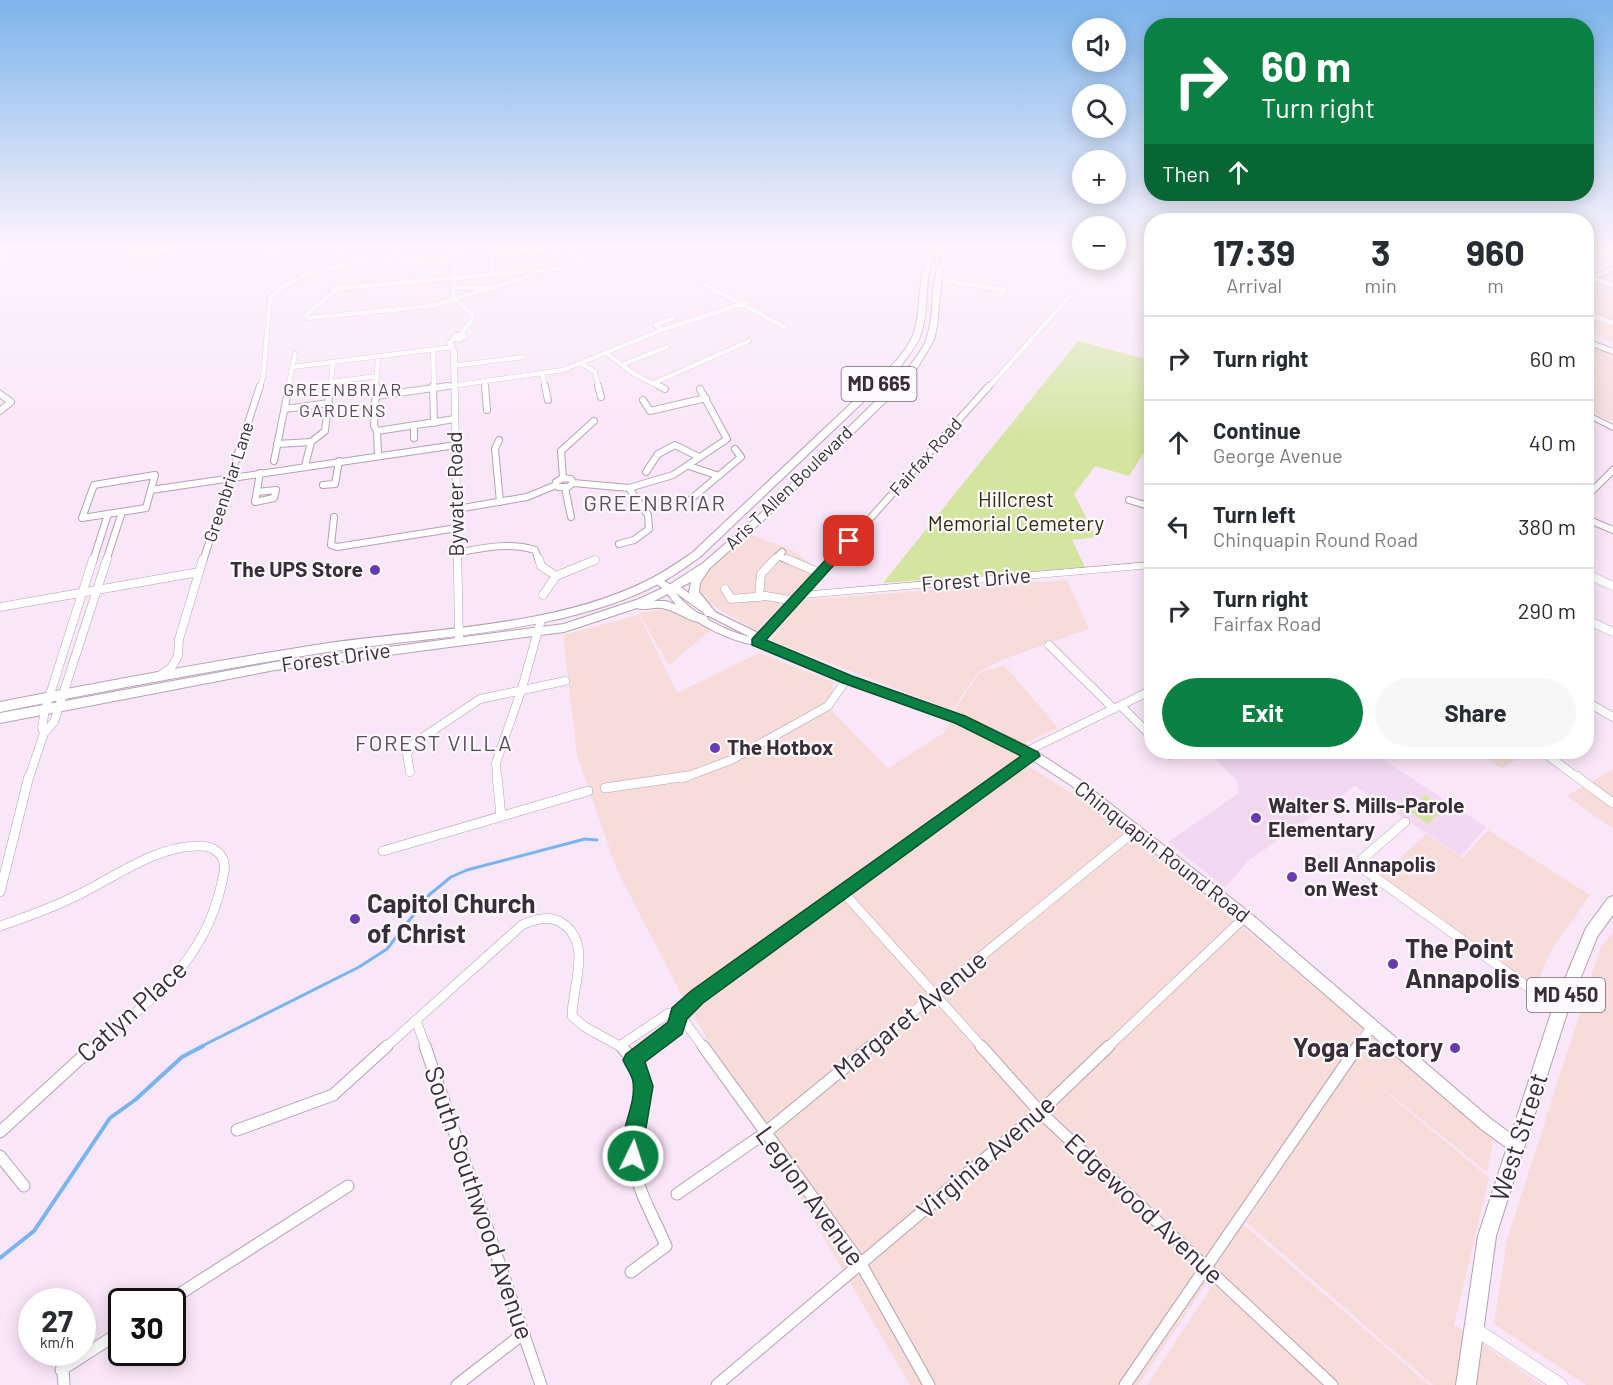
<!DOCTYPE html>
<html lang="en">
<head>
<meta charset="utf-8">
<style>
	:root { --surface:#fff; --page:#f7f7f7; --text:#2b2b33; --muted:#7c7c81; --line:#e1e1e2; --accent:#0b8043 }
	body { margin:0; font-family:Barlow,sans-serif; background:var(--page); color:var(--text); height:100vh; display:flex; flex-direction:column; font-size:22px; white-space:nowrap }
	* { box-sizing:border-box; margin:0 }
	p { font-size:20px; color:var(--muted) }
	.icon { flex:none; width:33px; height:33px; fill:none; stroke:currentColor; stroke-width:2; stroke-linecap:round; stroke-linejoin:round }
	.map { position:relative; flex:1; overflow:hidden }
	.sheet { position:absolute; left:1144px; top:213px; width:450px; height:546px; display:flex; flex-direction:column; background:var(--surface); border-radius:24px; box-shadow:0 3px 15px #0003 }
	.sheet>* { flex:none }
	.top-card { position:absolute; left:1144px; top:18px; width:450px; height:183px; border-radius:24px; box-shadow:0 3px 15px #0003; background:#0b8043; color:#fff; overflow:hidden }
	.buttons { position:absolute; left:1072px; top:18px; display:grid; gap:12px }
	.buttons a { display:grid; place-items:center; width:54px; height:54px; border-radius:50%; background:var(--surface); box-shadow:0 3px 15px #0003; font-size:30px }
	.speed { position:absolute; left:18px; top:1288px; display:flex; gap:12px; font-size:30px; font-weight:700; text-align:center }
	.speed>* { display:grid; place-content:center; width:78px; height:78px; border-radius:50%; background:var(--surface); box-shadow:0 3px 15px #0003; line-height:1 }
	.speed small { font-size:15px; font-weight:400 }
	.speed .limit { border:3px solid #111; border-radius:9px; background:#fff; color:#111 }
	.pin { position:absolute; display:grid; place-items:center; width:51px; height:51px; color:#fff; margin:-26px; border-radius:12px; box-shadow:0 3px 9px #0006 }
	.me { position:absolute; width:66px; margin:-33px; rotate:4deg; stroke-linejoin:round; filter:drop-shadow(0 0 4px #0008) }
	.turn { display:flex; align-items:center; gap:21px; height:126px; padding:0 18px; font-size:27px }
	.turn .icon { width:78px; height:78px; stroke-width:2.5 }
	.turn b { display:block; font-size:42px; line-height:51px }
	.then { display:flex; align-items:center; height:57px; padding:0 18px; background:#0003; gap:12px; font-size:22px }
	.eta { display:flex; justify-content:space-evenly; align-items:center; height:102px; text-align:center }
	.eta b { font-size:36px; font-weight:700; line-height:42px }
	.action { display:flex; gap:12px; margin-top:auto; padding:12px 18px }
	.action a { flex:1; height:69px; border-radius:36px; background:var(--accent); color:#fff; font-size:24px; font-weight:700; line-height:69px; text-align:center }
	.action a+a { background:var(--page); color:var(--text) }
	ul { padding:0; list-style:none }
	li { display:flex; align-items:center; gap:18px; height:84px; padding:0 18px; border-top:2px solid var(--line) }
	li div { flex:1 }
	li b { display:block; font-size:22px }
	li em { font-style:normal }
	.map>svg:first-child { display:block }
	.commercial { fill:#f7dcda }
	.built { fill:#f2d8f1 }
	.green { fill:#d3e59f }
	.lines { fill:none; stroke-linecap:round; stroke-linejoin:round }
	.stream-far1 { stroke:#7ab4f0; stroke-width:3 }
	.stream { stroke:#7ab4f0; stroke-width:4 }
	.minor-far4-casing { stroke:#b4a1b4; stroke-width:5 }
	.minor-far3-casing { stroke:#b4a1b4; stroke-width:8 }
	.minor-far2-casing { stroke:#b4a1b4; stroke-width:9 }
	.minor-far1-casing { stroke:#b4a1b4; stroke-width:10 }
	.minor-casing { stroke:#b4a1b4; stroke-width:13 }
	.tertiary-casing { stroke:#b4a1b4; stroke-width:1 }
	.secondary-casing { stroke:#b4a1b4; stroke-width:2 }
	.primary-casing { stroke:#b4a1b4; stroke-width:2 }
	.trunk-casing { stroke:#b4a1b4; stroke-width:2 }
	.minor-far4 { stroke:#fff; stroke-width:4.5 }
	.minor-far3 { stroke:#fff; stroke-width:6 }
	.minor-far2 { stroke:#fff; stroke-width:8 }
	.minor-far1 { stroke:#fff; stroke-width:9 }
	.minor { stroke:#fff; stroke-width:11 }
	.tertiary { fill:#fff; fill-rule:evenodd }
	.secondary { fill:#fff; fill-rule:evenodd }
	.primary { fill:#fff; fill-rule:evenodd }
	.trunk { fill:#fff; fill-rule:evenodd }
	.route { fill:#0b8043; stroke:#07532c; stroke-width:1.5 }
	.poi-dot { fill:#673ab2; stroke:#fdf9fd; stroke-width:2 }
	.labels { text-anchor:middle; stroke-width:4.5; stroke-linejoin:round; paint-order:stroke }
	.far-neighbourhood-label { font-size:18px; letter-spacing:1.5px; fill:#5a4a5a; stroke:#fdf9fd }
	.far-street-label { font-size:18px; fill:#372f37; stroke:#fdf9fd }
	.shield { fill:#fdf9fd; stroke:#726c72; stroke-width:1.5 }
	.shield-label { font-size:20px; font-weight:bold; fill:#372f37 }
	.street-label { font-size:21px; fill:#372f37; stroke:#fdf9fd }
	.park-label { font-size:21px; fill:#29300e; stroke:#fdf9fd }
	.poi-label { font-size:21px; font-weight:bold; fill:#372f37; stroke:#fdf9fd; text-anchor:start }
	.neighbourhood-label { font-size:22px; letter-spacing:1.5px; fill:#5a4a5a; stroke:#fdf9fd }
	.near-poi-label { font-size:26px; font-weight:bold; fill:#372f37; stroke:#fdf9fd; text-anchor:start }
	.near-street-label { font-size:26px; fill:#372f37; stroke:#fdf9fd }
</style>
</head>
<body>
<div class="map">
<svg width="1613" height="1385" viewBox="0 0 1613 1385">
	<rect width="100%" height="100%" fill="#fae6f9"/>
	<g class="commercial">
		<polygon points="1587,248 1613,248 1613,260 1587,271"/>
		<polygon points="1613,272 1613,342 1587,332 1587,282"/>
		<polygon points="1587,344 1613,355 1613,422 1587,408"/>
		<polygon points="747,533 794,551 817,569 756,631 702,599 697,582"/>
		<polygon points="1067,580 1089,629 1004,659 979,671 952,710 770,640 803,600"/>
		<polygon points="667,609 711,630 669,665 639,613"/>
		<polygon points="639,615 677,693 759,653 833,682 830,709 888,768 945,732 954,711 980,672 1005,666 1058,728 1024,744 1024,763 1119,824 1494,1137 1487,1172 1352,1064 1489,1178 1454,1325 1542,1385 1433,1385 1246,1222 1335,1089 1236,1218 1429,1385 1336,1385 1212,1275 1138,1385 910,1385 681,994 617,870 577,755 563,635"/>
		<polygon points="1479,752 1528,752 1502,769"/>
		<polygon points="1613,769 1613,829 1567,796"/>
		<polygon points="1488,830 1590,895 1552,949 1534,988 1379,877 1426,834 1463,858"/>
		<polygon points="1613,932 1613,1385 1586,1385 1494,1324 1507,1240 1601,947"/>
		<polygon points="1214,1283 1322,1385 1147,1385"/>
	</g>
	<polygon class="built" points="1207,752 1380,752 1378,756 1486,827 1461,856 1355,786 1248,861 1225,888 1168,842 1239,793 1237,780"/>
	<g class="green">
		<polygon points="1078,341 1152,361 1152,440 1129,476 1095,466 1074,494 1096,537 1072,540 1085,567 883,583"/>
		<polygon points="1425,795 1444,808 1428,824 1409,811"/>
	</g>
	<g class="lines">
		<polyline class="stream-far1" points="198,1048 359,967 387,949 429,895 451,877 467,870 585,839 597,840"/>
		<polyline class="stream" points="0,1258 34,1231 110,1118 135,1100 182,1057 203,1046"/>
		<defs>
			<g id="minor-far4">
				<polyline points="128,248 127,252 145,255 175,248"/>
				<polyline points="268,248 275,252 275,262 306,275"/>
				<polyline points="456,248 453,296 456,300"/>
				<polyline points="0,253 3,254 0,259"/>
				<polyline points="493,254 556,248"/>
				<polyline points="393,262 396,248"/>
				<polyline points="574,263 585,260 575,257"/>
				<polyline points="336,267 340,248"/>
				<polyline points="491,275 493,248"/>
				<polyline points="938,275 952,282 1005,290"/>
				<polyline points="1587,277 1613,285"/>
				<polyline points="705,285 785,327"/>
				<polygon points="340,286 343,288 333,289"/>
				<polyline points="343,288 564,268 576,259 569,248"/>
				<polyline points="454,288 491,288"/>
				<polyline points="336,290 307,314 308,318 432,306 527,277 531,271"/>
				<polyline points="456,300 472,314 473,319 461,334"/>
				<polyline points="1587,314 1613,323"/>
				<polyline points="662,330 655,325 674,318"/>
				<polyline points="433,350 434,388"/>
				<polyline points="606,353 634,374 662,388"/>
				<polyline points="582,364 595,372 599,388"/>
				<polyline points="624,364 667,347"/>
				<polyline points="453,366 523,357"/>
				<polyline points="293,367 453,347"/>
				<polyline points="542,374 545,388"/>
				<polyline points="332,382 377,376"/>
				<polyline points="485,382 485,388"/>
				<polyline points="654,383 749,341"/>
				<path d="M 260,388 L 263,377 L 270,298 C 313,256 399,261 456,257"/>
				<polyline points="288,388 295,354"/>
				<polyline points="330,388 333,362"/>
				<polyline points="376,388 378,357"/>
				<polyline points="437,388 563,370 662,330 748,302"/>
				<polyline points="988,388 1070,296"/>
			</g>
			<g id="minor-far3">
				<polyline points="376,386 374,426 377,431 378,456"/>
				<polyline points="433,386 434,423"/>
				<polyline points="485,386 487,410"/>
				<polyline points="545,386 548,400"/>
				<polyline points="598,386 601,397"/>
				<polyline points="659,386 665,389"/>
				<polyline points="0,394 11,402 0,411"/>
				<polyline points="376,396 448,386"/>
				<polyline points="643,400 650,411 706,398"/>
				<polyline points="285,409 329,403"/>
				<polyline points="414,425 414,438"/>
				<polyline points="377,431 455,419"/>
				<polyline points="499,440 495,449 500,502"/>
				<polyline points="277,444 311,442"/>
				<polyline points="274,461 289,386"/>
				<polyline points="305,466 311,442 325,431 330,386"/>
				<polyline points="689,466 719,476"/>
				<polyline points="646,472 658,454 675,445 699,457"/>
				<polygon points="155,475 146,508 82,518 94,485"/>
				<polyline points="563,478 561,451 594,421"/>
				<polygon points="563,478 571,479 573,483 568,487 558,487 556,482"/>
				<polyline points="573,483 629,488 673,475 727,439 700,389"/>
				<polyline points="323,485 335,484 339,461"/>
				<polyline points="565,488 571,517"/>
				<polyline points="151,490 456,445"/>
				<polyline points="257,492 276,490 274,498 255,502 260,473"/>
				<polyline points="1587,496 1613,470"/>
				<polyline points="691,499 741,457 735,449"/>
				<polyline points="1129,500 1152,507"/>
				<polyline points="457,509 527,497 556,485"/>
				<polyline points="334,517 331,545 337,547 457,528"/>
				<polyline points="1587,519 1613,530"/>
				<polyline points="619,544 634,540 649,529 648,515 629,488"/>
				<path d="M 456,553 C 483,548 508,542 535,550 L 539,561"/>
				<polyline points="778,556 790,561"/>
				<polyline points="93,561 108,514"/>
				<polyline points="106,561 122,512"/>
				<polyline points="203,561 260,386"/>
				<polyline points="593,561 595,560"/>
				<polyline points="773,561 782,552"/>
				<polyline points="832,561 989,386"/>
			</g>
			<g id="minor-far2">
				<polyline points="539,559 541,566 556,576"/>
				<polyline points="787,559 820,573"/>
				<polyline points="1587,574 1613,586"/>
				<polyline points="725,589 731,599 766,596 795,601"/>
				<polyline points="543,595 556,576 595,560"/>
				<polyline points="801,595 833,559"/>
				<polyline points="759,597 761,574 775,559"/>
				<polyline points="0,607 199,572"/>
				<polyline points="1587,620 1613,632"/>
				<polyline points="1049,645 1114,709"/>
				<polyline points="162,674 171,668 178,656 179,639 203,559"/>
				<polyline points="1587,702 1613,717"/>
				<polyline points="1121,706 1152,737"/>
				<polyline points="44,733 42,728 45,710 93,559"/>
				<polyline points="1027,751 1152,690"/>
				<polyline points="1167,752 1170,755"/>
				<polyline points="1543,752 1578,778"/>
				<polyline points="410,772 407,754 413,744 480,699 565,681"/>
				<polyline points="29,778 44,733 54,722 107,559"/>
				<polyline points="497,778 496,763 522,688 541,620"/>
				<polyline points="683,778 731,760 828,706 847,679"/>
				<polyline points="1003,778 1033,756"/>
			</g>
			<g id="minor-far1">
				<polyline points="497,776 501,816"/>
				<polyline points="1576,776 1613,803"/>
				<polyline points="605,788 688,776"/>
				<polyline points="1405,822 1362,859 1362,868 1560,1010"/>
				<polyline points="383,851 588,791"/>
				<polyline points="0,892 29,776"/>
				<polyline points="843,892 983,1048"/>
				<path d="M 0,926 C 27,917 54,907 80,894 C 117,876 154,847 197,846 C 213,845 227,854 224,872 C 209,959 156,996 92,1048"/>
				<polyline points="679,1014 704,1048"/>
				<polyline points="679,1014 697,997 1005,776"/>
				<polyline points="416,1020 426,1048"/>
				<polyline points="621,1045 669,1013 679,1014"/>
				<path d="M 385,1048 L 522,925 C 535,919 550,915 562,923 C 593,943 572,987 572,1016 L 585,1027 L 623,1048"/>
				<polyline points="649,1048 676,1028 680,1016"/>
				<polyline points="869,1048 1137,829"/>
				<polyline points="1107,1048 1245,917"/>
				<polyline points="1357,1048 1372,1026"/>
			</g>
			<g id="minor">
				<polyline points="425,1046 541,1385"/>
				<path d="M 621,1046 C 665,1092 627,1115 634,1164 C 638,1193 655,1219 666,1246 L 631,1272"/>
				<polyline points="703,1046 861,1264 929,1385"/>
				<polyline points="981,1046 1040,1112 1332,1385"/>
				<polyline points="632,1060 651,1046"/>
				<polyline points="237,1130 333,1095 387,1046"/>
				<polyline points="0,1132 94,1046"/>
				<polyline points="0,1156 24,1186"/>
				<polyline points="677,1194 765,1133 871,1046"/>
				<polyline points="167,1302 348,1186"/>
				<polyline points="62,1353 64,1385"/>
				<polyline points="61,1370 122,1331"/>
				<polyline points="457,1385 524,1333"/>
				<polyline points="717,1385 1040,1112 1109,1046"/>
				<polyline points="1125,1385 1358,1046"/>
			</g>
			<g id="tertiary">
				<polygon points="463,332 468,336 468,338 459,342 454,341 453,343 457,351 463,642 459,645 455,642 451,351 447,343 455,333"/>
				<polygon points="1152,562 1152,568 803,598 760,644 754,644 753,642 798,593 801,592"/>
				<polygon points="1473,1320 1565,1380 1568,1385 1547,1385 1468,1332 1466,1327 1468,1322"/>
			</g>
			<g id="secondary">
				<polygon points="1613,267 1613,271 1587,282 1587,278"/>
				<polygon points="1587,412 1613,425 1613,430 1587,417"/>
				<path d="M 658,577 L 671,585 L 682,588 L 713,611 L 756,632 L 761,640 L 851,676 L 975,721 L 1031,748 L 1080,780 L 1250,913 L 1491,1119 L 1521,1141 L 1524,1146 L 1521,1151 L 1516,1154 L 1511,1151 L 1481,1129 L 1240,921 L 1072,786 L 1023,754 L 967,727 L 843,682 L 755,645 C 728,640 700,626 679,608 C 673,602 669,595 664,590 C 660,586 656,584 653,580 ZM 676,593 L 707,615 L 750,637 C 724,630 692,614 676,593 Z"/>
			</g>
			<g id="primary">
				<path d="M 933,248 L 939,248 C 921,277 931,304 921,334 C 917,346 908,356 901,366 L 700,557 C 687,566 675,575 662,582 C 564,635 430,635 321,653 C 214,670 107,690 0,712 L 0,702 C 107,681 214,661 322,644 C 428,628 559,628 654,577 C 667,570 680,561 692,553 L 895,362 C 902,354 909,345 913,335 C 924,305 914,277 933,248 Z"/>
				<path d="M 947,248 L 953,248 L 946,259 L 942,272 L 937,326 L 934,340 L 918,367 L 897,391 L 767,517 L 709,569 L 700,583 L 699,592 L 716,613 L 714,616 L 706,616 L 690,595 L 689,592 L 691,582 L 654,601 L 666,601 L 706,616 L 708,619 L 706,622 C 691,625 676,609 661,608 C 652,607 645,611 637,608 L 564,632 L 275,670 L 0,723 L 0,713 L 275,662 L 564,624 L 639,599 L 669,585 L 703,563 L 761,513 L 902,375 C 911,364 921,353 926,340 C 938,307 926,280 947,248 Z"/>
				<polygon points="1613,896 1613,915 1597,937 1568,1010 1496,1236 1476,1385 1456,1385 1478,1236 1552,1010 1586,928 1608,898"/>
			</g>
			<polygon id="trunk" points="1587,339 1613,349 1613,354 1587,344"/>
		</defs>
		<use href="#minor-far4" class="minor-far4-casing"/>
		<use href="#minor-far3" class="minor-far3-casing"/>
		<use href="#minor-far2" class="minor-far2-casing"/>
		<use href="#minor-far1" class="minor-far1-casing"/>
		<use href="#minor" class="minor-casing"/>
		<use href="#tertiary" class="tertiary-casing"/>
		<use href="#secondary" class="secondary-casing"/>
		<use href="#primary" class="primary-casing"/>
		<use href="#trunk" class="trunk-casing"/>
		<use href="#minor-far4" class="minor-far4"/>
		<use href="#minor-far3" class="minor-far3"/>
		<use href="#minor-far2" class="minor-far2"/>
		<use href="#minor-far1" class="minor-far1"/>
		<use href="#minor" class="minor"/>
		<use href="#tertiary" class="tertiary"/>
		<use href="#secondary" class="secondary"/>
		<use href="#primary" class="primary"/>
		<use href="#trunk" class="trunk"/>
	</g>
	<linearGradient id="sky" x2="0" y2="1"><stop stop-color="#7cb4eb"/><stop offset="0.56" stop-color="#fdf4fc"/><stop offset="1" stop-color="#fdf4fc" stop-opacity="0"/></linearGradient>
	<rect width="1613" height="442" fill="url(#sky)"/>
	<path class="route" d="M 849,538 L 855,541 L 853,544 L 766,640 L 852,676 L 965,716 L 1038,752 L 1040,756 L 703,1003 L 687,1019 L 682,1034 L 645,1062 L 653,1086 L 640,1164 L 633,1166 L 625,1164 C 614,1136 637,1109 633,1082 C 632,1074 626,1068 623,1060 L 626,1054 L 668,1022 L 672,1008 L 691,991 L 1021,756 L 955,723 L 843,683 L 752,645 L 752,639 L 845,539 Z"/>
	<g class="poi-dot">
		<circle cx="375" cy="570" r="6"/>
		<circle cx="715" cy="748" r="6"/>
		<circle cx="1256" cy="818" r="6"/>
		<circle cx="1292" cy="877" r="6"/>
		<circle cx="355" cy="919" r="6"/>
		<circle cx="1393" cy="964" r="6"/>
		<circle cx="1455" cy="1048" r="6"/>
	</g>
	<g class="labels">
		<g class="far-neighbourhood-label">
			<text x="343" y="396">GREENBRIAR<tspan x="343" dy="21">GARDENS</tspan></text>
		</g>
		<g class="far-street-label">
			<text transform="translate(926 457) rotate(-48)" y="6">Fairfax Road</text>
			<text transform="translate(229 482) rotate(-72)" y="6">Greenbriar Lane</text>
			<text transform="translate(789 488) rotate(-44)" y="6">Aris T Allen Boulevard</text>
		</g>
		<g class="shield">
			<rect x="841.5" y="367" width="75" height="34" rx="4.5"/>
			<rect x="1527" y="978" width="78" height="34" rx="4.5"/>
		</g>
		<g class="shield-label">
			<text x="879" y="391">MD 665</text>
			<text x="1566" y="1002">MD 450</text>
		</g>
		<g class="street-label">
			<text transform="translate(456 494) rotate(-91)" y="7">Bywater Road</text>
			<text transform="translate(976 580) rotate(-5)" y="7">Forest Drive</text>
			<text transform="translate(336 658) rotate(-8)" y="7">Forest Drive</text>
			<text transform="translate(1162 852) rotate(38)" y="7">Chinquapin Round Road</text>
		</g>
		<g class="park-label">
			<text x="1016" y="507">Hillcrest<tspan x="1016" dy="24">Memorial Cemetery</tspan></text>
		</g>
		<g class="poi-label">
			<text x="363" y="577" text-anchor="end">The UPS Store</text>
			<text x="727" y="755">The Hotbox</text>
			<text x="1268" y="813">Walter S. Mills-Parole<tspan x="1268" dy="24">Elementary</tspan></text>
			<text x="1304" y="872">Bell Annapolis<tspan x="1304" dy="24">on West</tspan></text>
		</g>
		<g class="neighbourhood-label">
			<text x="655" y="511">GREENBRIAR</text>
			<text x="434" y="751">FOREST VILLA</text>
		</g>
		<g class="near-poi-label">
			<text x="367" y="913">Capitol Church<tspan x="367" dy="30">of Christ</tspan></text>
			<text x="1405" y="958">The Point<tspan x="1405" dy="30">Annapolis</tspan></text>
			<text x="1443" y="1057" text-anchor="end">Yoga Factory</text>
		</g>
		<g class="near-street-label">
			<text transform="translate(132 1011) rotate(-42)" y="9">Catlyn Place</text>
			<text transform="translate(910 1015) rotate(-39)" y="9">Margaret Avenue</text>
			<text transform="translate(1519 1137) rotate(-72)" y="9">West Street</text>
			<text transform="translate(986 1157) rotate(-41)" y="9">Virginia Avenue</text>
			<text transform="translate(810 1196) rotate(54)" y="9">Legion Avenue</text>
			<text transform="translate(479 1203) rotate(71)" y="9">South Southwood Avenue</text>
			<text transform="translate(1144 1209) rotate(43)" y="9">Edgewood Avenue</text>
		</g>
	</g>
</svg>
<div class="buttons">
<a><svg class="icon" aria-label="sound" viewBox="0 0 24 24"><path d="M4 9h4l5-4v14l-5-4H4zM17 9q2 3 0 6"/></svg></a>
<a><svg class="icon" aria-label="search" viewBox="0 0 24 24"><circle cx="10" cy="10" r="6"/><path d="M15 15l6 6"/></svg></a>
<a>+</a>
<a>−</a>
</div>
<div class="speed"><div>27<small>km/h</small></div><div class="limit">30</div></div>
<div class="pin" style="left:849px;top:541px;background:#d93025"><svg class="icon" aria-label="arrive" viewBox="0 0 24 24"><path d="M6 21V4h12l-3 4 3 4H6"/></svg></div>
<svg class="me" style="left:633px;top:1156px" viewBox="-20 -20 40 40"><circle r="17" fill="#0b8043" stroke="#fff" stroke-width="3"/><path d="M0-11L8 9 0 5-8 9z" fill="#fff"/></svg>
<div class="top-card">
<div class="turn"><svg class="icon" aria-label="right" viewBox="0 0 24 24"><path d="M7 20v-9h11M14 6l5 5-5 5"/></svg><div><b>60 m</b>Turn right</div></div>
<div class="then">Then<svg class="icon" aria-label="ahead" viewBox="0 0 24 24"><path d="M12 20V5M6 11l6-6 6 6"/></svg></div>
</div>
<section class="sheet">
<div class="eta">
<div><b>17:39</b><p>Arrival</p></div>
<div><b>3</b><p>min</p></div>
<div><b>960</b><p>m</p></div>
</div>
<ul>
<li><svg class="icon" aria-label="right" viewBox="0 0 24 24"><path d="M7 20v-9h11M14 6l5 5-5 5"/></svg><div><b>Turn right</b></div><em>60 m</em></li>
<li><svg class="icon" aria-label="ahead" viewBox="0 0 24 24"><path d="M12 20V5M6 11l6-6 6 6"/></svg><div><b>Continue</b><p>George Avenue</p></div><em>40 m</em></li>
<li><svg class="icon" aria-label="left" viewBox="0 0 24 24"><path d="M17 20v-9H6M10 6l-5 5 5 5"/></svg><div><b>Turn left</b><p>Chinquapin Round Road</p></div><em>380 m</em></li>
<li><svg class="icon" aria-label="right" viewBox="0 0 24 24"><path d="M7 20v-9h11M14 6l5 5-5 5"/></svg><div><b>Turn right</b><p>Fairfax Road</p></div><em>290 m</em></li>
</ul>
<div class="action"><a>Exit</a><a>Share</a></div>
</section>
</div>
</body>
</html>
